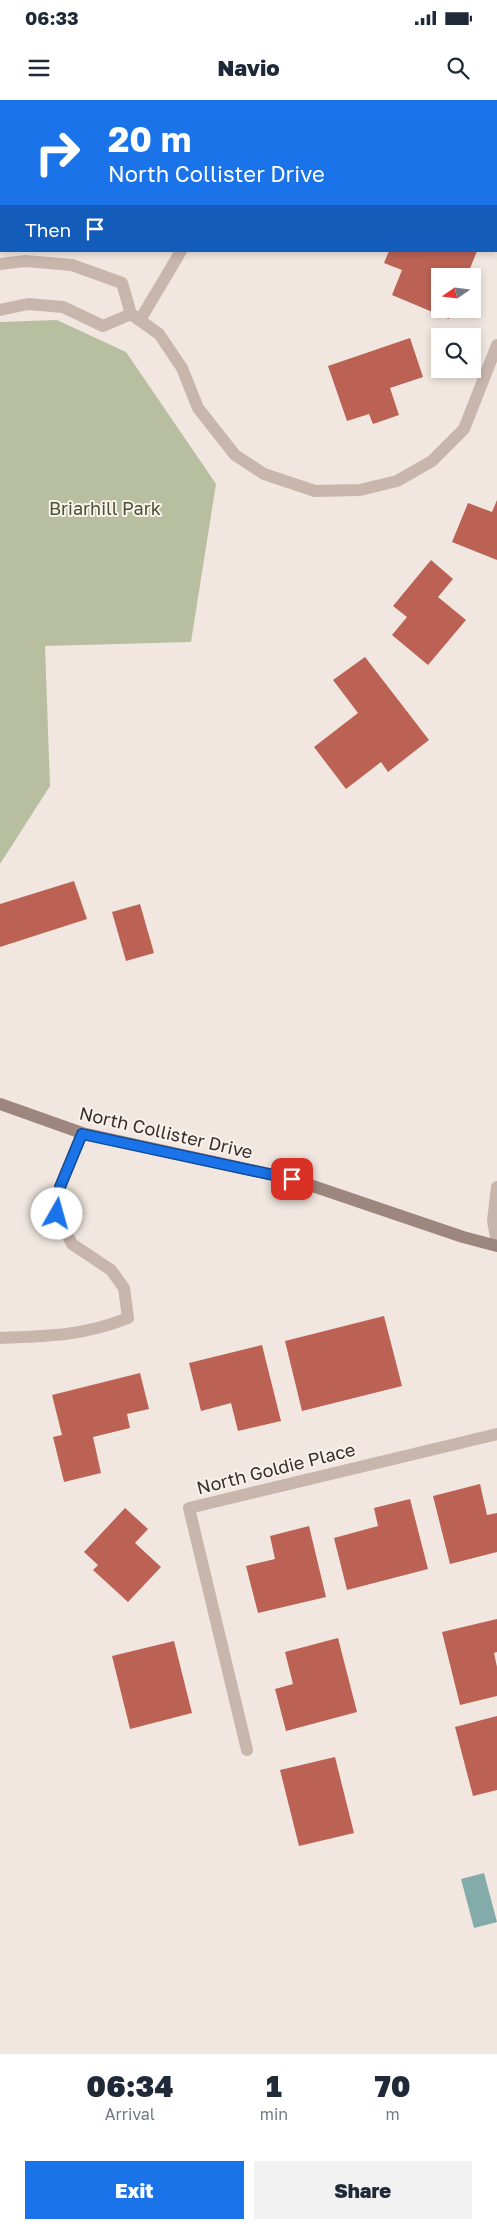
<!DOCTYPE html>
<html lang="en">
<head>
<meta charset="utf-8">
<style>
	:root { --surface:#fff; --page:#f2f2f3; --text:#1f2937; --muted:#747a83; --accent:#1a73e8 }
	body { margin:0; font-family:"Golos Text",sans-serif; background:var(--page); color:var(--text); height:100vh; display:flex; flex-direction:column; font-size:19px; white-space:nowrap }
	* { box-sizing:border-box; margin:0 }
	p { font-size:16px; color:var(--muted) }
	.icon { flex:none; width:28px; height:28px; fill:none; stroke:currentColor; stroke-width:2; stroke-linecap:round; stroke-linejoin:round }
	.map { position:relative; height:1954px; overflow:hidden }
	.side { display:flex; flex-direction:column; background:var(--surface); flex:1 }
	.side>* { flex:none }
	.hud { position:absolute; left:0px; top:0px; width:498px; height:152px; box-shadow:0 2px 8px #0003; background:#1a73e8; color:#fff; overflow:hidden }
	.needle { width:32px; rotate:256deg }
	.fabs { position:absolute; left:431px; top:168px; display:grid; gap:10px }
	.fabs a { display:grid; place-items:center; width:50px; height:50px; border-radius:0px; background:var(--surface); box-shadow:0 2px 8px #0003; font-size:25px }
	.pin { position:absolute; display:grid; place-items:center; width:42px; height:42px; color:#fff; margin:-21px; border-radius:10px; box-shadow:0 2px 8px #0006 }
	.me { position:absolute; width:55px; margin:-28px; rotate:7deg; stroke-linejoin:round; filter:drop-shadow(0 0 4px #0008) }
	.turn { display:flex; align-items:center; gap:18px; height:105px; padding:0 25px; font-size:22px }
	.turn .icon { width:65px; height:65px; stroke-width:2.5 }
	.turn b { display:block; font-size:35px; line-height:42px }
	.then { display:flex; align-items:center; height:48px; padding:0 25px; background:#0003; gap:10px; font-size:19px }
	.eta { display:flex; justify-content:space-evenly; align-items:center; height:85px; text-align:center }
	.eta b { font-size:30px; font-weight:800; line-height:35px }
	.action { display:flex; gap:10px; margin-top:auto; padding:10px 25px }
	.action a { flex:1; height:58px; border-radius:0px; background:var(--accent); color:#fff; font-size:20px; font-weight:800; line-height:58px; text-align:center }
	.action a+a { background:var(--page); color:var(--text) }
	.status { display:flex; justify-content:space-between; align-items:center; height:35px; padding:0 25px; background:var(--surface); direction:ltr }
	.status svg { height:14px; fill:currentColor }
	header { display:flex; justify-content:space-between; align-items:center; height:65px; padding:0 25px; background:var(--surface); font-size:22px; font-weight:800 }
	.map>svg:first-child { display:block }
	.green { fill:#b8bfa1 }
	.water { fill:#82aba9 }
	.building { fill:#bb6254 }
	.lines { fill:none; stroke-linecap:round; stroke-linejoin:round }
	.lane { stroke:#c8b6ad; stroke-width:12 }
	.street { stroke:#c8b6ad; stroke-width:12 }
	.secondary { stroke:#9c867e; stroke-width:12 }
	.route-casing { stroke:#114b97; stroke-width:12 }
	.route { stroke:#1a73e8; stroke-width:9 }
	.labels { text-anchor:middle; stroke-width:4; stroke-linejoin:round; paint-order:stroke }
	.park-label { font-size:18px; fill:#4a5331; stroke:#f9f2ec }
	.street-label { font-size:18px; fill:#372d2b; stroke:#f9f2ec }
</style>
</head>
<body>
<div class="status"><b>06:33</b><svg viewBox="0 0 49 12"><path d="M0 12V9h3v3zM5 12V6h3v6zM10 12V3h3v9zM15 12V0h3v12zM26 1h20v11H26zM47 4h2v5h-2z"/></svg></div>
<header><svg class="icon" aria-label="menu" viewBox="0 0 24 24"><path d="M4 6h16M4 12h16M4 18h16"/></svg>Navio<svg class="icon" aria-label="search" viewBox="0 0 24 24"><circle cx="10" cy="10" r="6"/><path d="M15 15l6 6"/></svg></header>
<div class="map">
<svg width="497" height="1954" viewBox="0 0 497 1954">
	<rect width="100%" height="100%" fill="#f1e7e0"/>
	<polygon class="green" points="57,220 126,252 216,384 191,542 45,546 50,686 0,764 0,222"/>
	<polygon class="water" points="484,1773 497,1822 474,1828 461,1779"/>
	<g class="building">
		<polygon points="389,151 477,151 467,176 440,176 440,209 454,209 449,219 392,195 402,170 384,163"/>
		<polygon points="410,238 423,277 390,288 399,315 373,324 369,314 347,321 328,266"/>
		<polygon points="497,400 497,460 452,442 468,403 492,412"/>
		<polygon points="431,460 453,479 438,497 466,520 428,565 392,535 407,517 393,506"/>
		<polygon points="365,557 429,640 388,672 381,662 346,689 314,647 358,613 333,580"/>
		<polygon points="74,781 87,819 0,847 0,804"/>
		<polygon points="140,804 154,853 126,861 112,812"/>
		<polygon points="384,1216 402,1286 302,1311 285,1241"/>
		<polygon points="262,1245 281,1321 238,1331 231,1303 201,1311 189,1263"/>
		<polygon points="140,1273 149,1309 127,1314 130,1328 93,1337 101,1373 64,1382 53,1337 62,1335 52,1295"/>
		<polygon points="480,1384 487,1415 497,1413 497,1452 450,1464 433,1396"/>
		<polygon points="410,1399 428,1469 347,1490 334,1438 378,1426 374,1408"/>
		<polygon points="125,1408 148,1429 135,1443 161,1467 128,1502 93,1470 98,1465 84,1452"/>
		<polygon points="309,1426 326,1497 258,1513 246,1466 275,1459 270,1436"/>
		<polygon points="497,1519 497,1552 494,1553 497,1567 497,1596 460,1605 442,1532"/>
		<polygon points="338,1538 357,1612 286,1631 275,1589 293,1584 285,1552"/>
		<polygon points="174,1541 192,1613 130,1629 112,1556"/>
		<polygon points="497,1616 497,1690 473,1696 455,1627"/>
		<polygon points="335,1657 354,1733 299,1746 280,1670"/>
	</g>
	<g class="lines">
		<g class="lane">
			<polyline points="235,1 235,0"/>
			<polyline points="140,220 181,151"/>
		</g>
		<g class="street">
			<polyline points="0,164 25,161 72,165 122,183 131,214 103,226 63,207 28,204 0,210"/>
			<polyline points="131,214 159,234 182,268 198,308 235,355 264,374 315,391 360,390 397,381 432,361 464,329 497,245"/>
			<polyline points="497,1087 493,1121 497,1143"/>
			<path d="M 0,1238 C 47,1236 83,1236 128,1218 L 124,1188 L 111,1170 L 72,1144 L 57,1114 L 60,1087 L 82,1033"/>
			<polyline points="247,1650 189,1408 497,1334"/>
		</g>
		<polyline class="secondary" points="0,1004 82,1033 292,1079 463,1137 497,1146"/>
	</g>
	<g class="lines">
		<defs>
			<polyline id="route" points="57,1114 60,1087 82,1034 292,1079"/>
		</defs>
		<use href="#route" class="route-casing"/>
		<use href="#route" class="route"/>
	</g>
	<g class="labels">
		<g class="park-label">
			<text x="105" y="415">Briarhill Park</text>
		</g>
		<g class="street-label">
			<text transform="translate(166 1033) rotate(13)" y="6">North Collister Drive</text>
			<text transform="translate(276 1369) rotate(-14)" y="6">North Goldie Place</text>
		</g>
	</g>
</svg>
<div class="fabs">
<a><svg class="needle" viewBox="-14 -14 28 28"><path d="M0-13l5 13h-10z" fill="#e53935"/><path d="M0 13l5-13h-10z" fill="#747a83"/></svg></a>
<a><svg class="icon" aria-label="search" viewBox="0 0 24 24"><circle cx="10" cy="10" r="6"/><path d="M15 15l6 6"/></svg></a>
</div>
<div class="pin" style="left:292px;top:1079px;background:#d93025"><svg class="icon" aria-label="arrive" viewBox="0 0 24 24"><path d="M6 21V4h12l-3 4 3 4H6"/></svg></div>
<svg class="me" style="left:57px;top:1114px" viewBox="-20 -20 40 40"><circle r="19" fill="#fff"/><path d="M0-13L10 11 0 6-10 11z" fill="#1a73e8"/></svg>
<div class="hud">
<div class="turn"><svg class="icon" aria-label="right" viewBox="0 0 24 24"><path d="M7 20v-9h11M14 6l5 5-5 5"/></svg><div><b>20 m</b>North Collister Drive</div></div>
<div class="then">Then<svg class="icon" aria-label="arrive" viewBox="0 0 24 24"><path d="M6 21V4h12l-3 4 3 4H6"/></svg></div>
</div>
</div>
<section class="side">
<div class="eta">
<div><b>06:34</b><p>Arrival</p></div>
<div><b>1</b><p>min</p></div>
<div><b>70</b><p>m</p></div>
</div>
<div class="action"><a>Exit</a><a>Share</a></div>
</section>
</body>
</html>
